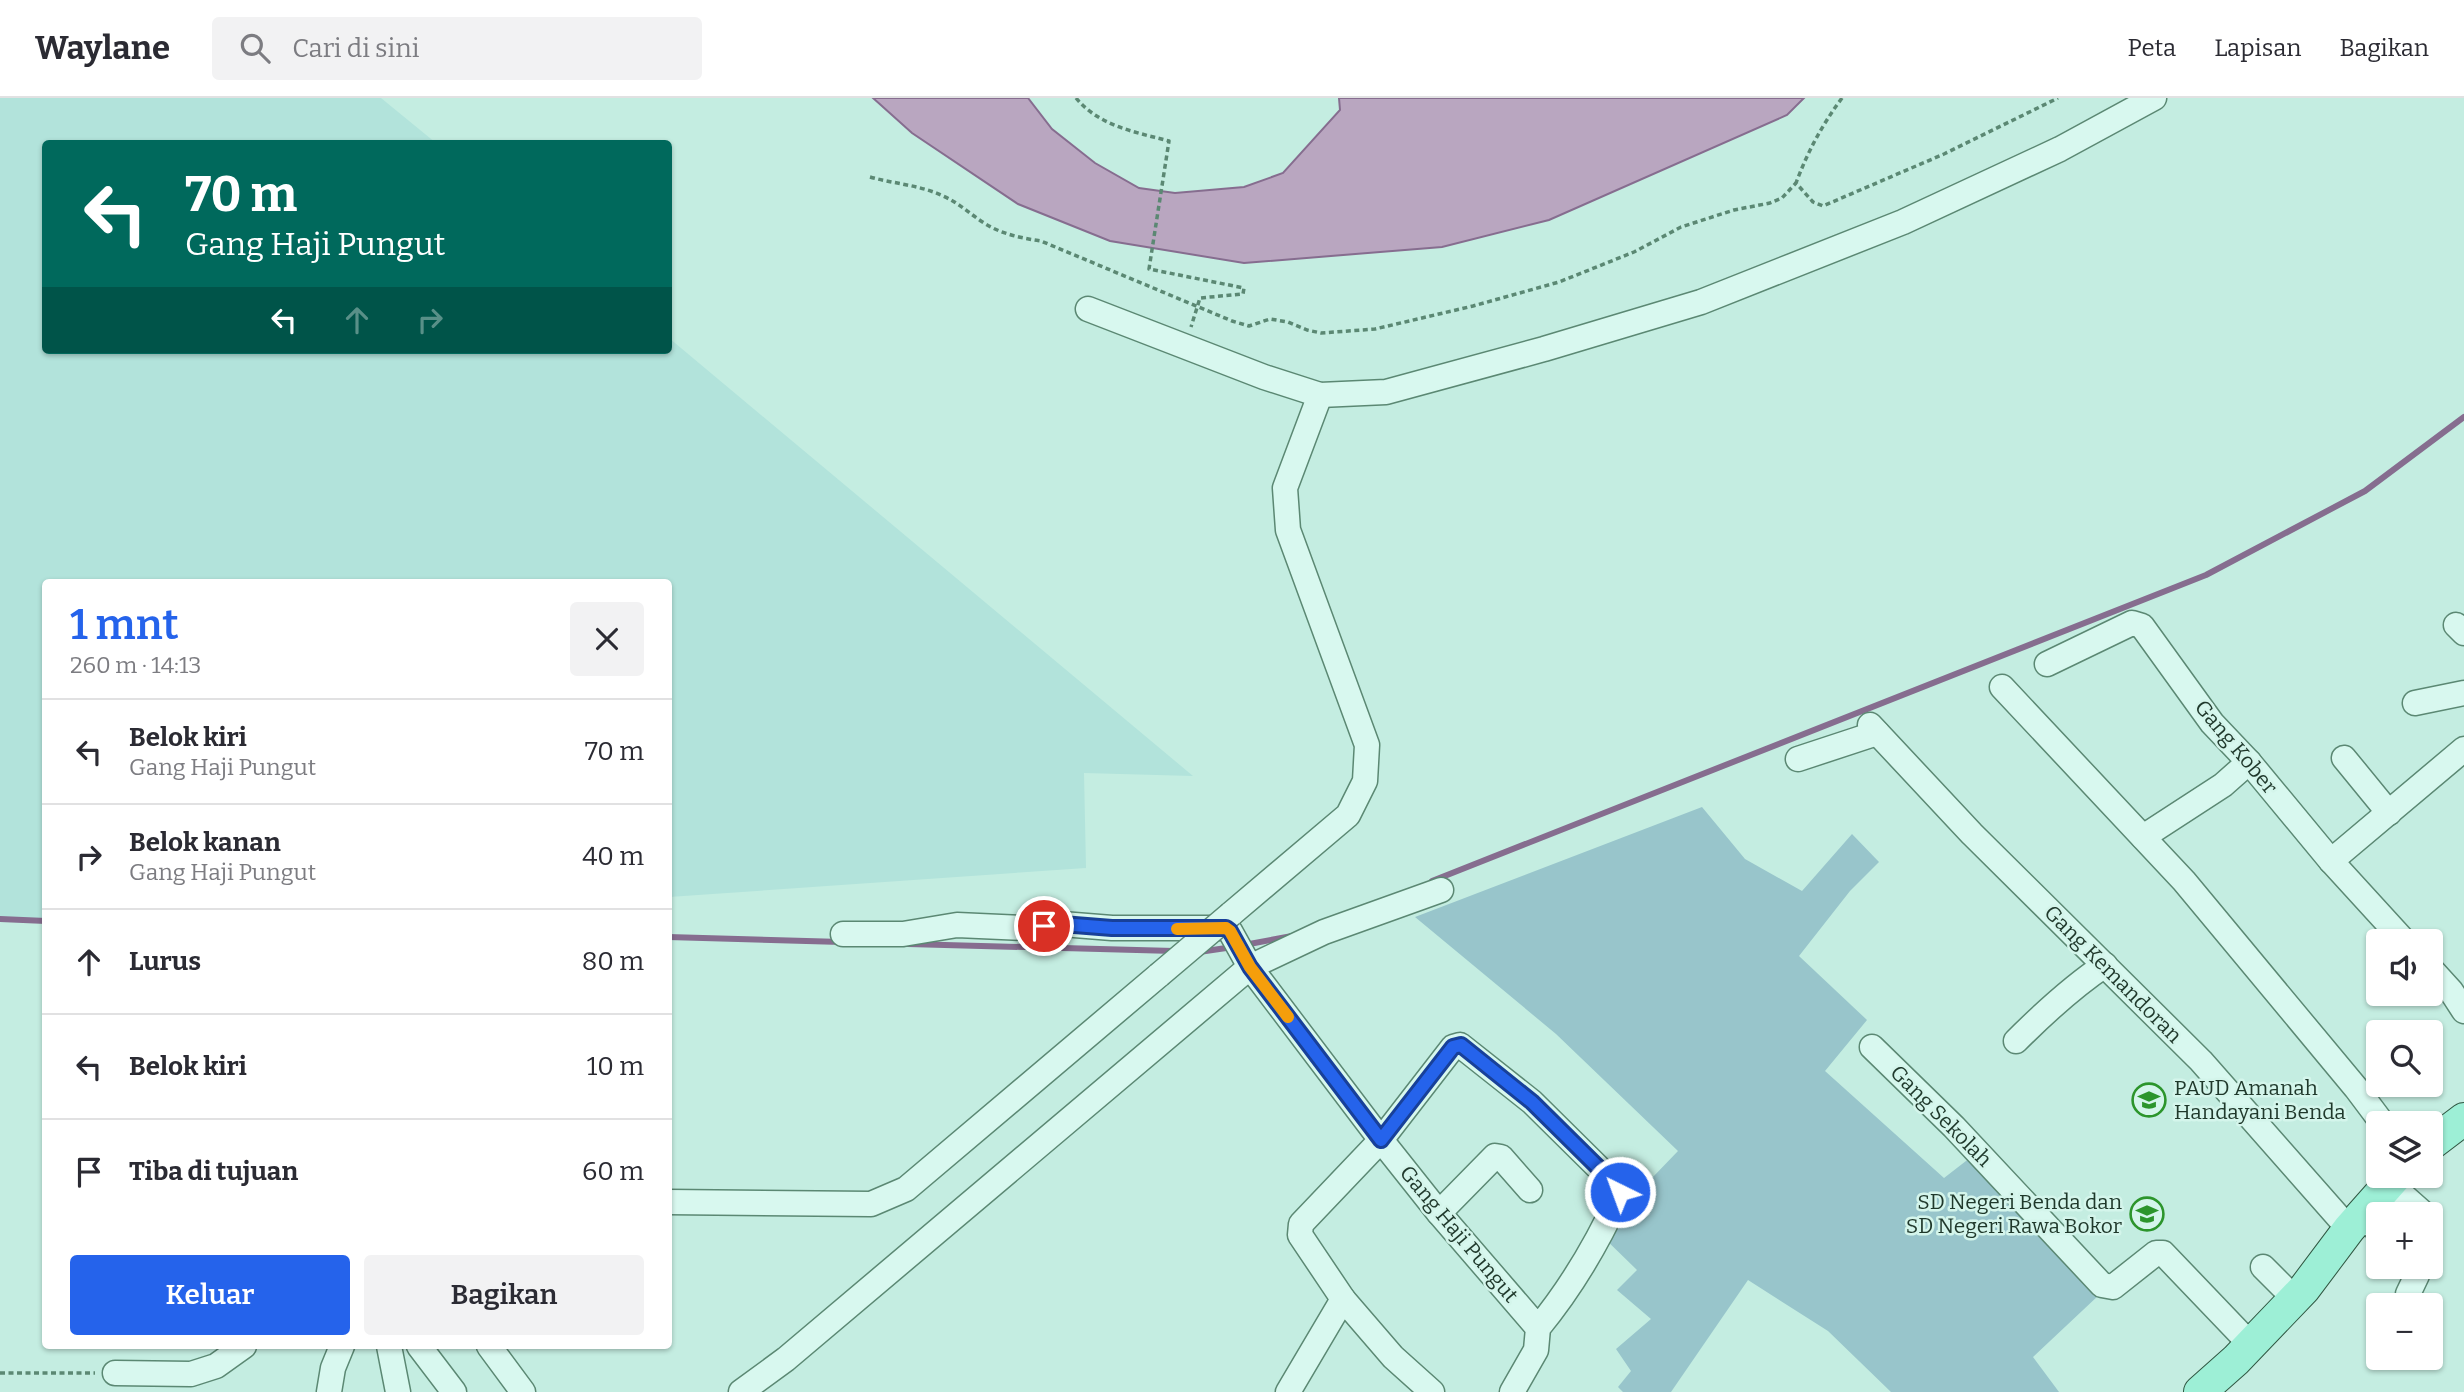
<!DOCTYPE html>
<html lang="id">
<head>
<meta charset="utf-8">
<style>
	:root { --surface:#fff; --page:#f2f2f3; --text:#2b2b33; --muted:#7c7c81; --line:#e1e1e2; --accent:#2563eb }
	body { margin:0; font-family:Bitter,serif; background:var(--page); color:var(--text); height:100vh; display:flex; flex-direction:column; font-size:26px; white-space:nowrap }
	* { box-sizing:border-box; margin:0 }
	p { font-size:23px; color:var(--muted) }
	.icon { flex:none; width:38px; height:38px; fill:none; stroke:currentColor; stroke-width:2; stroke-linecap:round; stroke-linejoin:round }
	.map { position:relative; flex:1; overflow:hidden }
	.details { position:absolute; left:42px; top:481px; width:630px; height:770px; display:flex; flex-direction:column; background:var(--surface); border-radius:7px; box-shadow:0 2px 5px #0004 }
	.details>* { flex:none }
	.top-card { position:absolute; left:42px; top:42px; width:630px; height:214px; border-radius:7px; box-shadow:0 2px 5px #0004; background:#00695c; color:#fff; overflow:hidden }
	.controls { position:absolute; left:2366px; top:831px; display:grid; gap:14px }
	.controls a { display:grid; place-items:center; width:77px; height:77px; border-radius:7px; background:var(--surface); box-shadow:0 2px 5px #0004; font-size:35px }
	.pin { position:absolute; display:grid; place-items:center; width:60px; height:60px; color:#fff; margin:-30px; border:4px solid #fff; border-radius:50%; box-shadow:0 2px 7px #0007 }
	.me { position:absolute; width:77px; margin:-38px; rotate:318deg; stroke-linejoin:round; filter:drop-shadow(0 0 5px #0008) }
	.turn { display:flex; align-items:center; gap:24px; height:147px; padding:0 28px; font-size:32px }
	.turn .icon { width:91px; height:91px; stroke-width:2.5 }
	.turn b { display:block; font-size:49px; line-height:60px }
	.lanes { display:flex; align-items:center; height:66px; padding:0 28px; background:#0003; justify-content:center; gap:35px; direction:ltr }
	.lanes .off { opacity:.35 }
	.round { display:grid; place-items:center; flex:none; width:74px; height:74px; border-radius:7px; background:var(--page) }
	.headline { display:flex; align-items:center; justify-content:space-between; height:119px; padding:0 28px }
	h1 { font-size:42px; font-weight:600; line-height:52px; color:var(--accent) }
	.primary-button { display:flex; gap:14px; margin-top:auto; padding:14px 28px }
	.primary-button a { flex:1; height:80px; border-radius:7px; background:var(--accent); color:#fff; font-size:28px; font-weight:600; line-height:80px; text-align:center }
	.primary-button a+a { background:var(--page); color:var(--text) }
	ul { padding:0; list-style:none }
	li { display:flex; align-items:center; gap:21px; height:105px; padding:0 28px; border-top:2px solid var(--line) }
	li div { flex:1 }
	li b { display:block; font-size:26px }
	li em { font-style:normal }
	header { display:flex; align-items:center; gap:42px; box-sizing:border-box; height:98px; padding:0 35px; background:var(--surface); border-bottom:2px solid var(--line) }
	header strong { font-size:33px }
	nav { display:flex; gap:38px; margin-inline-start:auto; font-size:24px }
	.search { width:490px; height:63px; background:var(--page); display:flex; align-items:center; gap:18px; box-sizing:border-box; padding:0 24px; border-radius:7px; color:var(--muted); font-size:26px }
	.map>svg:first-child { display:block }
	.farmland { fill:#b2e3db }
	.green { fill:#98c5cb }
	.water { fill:#b9a6c0; stroke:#866d8f; stroke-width:2 }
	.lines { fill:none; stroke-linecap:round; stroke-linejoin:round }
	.stream { stroke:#866d8f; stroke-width:6 }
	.minor-casing { stroke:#5b8873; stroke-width:27 }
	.major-casing { stroke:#2f5641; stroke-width:34 }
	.path { stroke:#5b8873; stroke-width:3.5; stroke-dasharray:5 3.5; stroke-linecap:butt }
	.minor { stroke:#d8f8ef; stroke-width:24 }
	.major { stroke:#9defd6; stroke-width:32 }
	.minor-bridge-casing { stroke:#5b8873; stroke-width:27; stroke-linecap:butt }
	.minor-bridge { stroke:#d8f8ef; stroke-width:24 }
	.route-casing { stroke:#184099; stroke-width:18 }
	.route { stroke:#2563eb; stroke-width:12 }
	.slow { stroke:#f59e0b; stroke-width:12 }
	.labels { text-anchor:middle; stroke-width:5; stroke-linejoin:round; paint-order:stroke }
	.street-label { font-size:21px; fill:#1f382b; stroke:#d4f5eb }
	.poi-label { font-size:21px; fill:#1f382b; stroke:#d4f5eb; text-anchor:start }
</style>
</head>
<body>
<header>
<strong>Waylane</strong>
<div class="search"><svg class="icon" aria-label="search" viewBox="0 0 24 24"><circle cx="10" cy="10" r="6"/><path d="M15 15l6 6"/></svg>Cari di sini</div>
<nav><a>Peta</a><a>Lapisan</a><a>Bagikan</a></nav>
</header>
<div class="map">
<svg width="2464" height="1294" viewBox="0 0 2464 1294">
	<rect width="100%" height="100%" fill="#c4ede1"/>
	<polygon class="farmland" points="0,0 381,0 436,45 46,46 46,252 668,252 669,240 1193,678 1084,675 1086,770 669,799 668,485 46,485 45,824 0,822"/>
	<polygon class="green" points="1702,709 1745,761 1802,793 1852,736 1879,764 1850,793 1799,858 1867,922 1825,973 1944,1080 1975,1056 2099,1197 2033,1259 2059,1294 1891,1294 1828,1233 1748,1182 1671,1294 1623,1294 1618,1289 1631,1273 1616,1251 1651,1221 1617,1192 1637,1172 1599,1135 1678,1053 1556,936 1415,819"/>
	<polygon class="water" points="873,0 1028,0 1052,31 1095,65 1139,90 1175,95 1244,89 1283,75 1340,12 1339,0 1804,0 1787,17 1549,122 1442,149 1244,165 1110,143 1018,106 912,35"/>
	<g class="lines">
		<g class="stream">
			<polyline points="1432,783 2206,477 2365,393 2464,319"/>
			<polyline points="0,821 46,823"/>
			<polyline points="668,839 842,844"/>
			<polyline points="908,846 1174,853"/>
			<polyline points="1244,847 1292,838"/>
			<polyline points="1199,854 1233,849"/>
		</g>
		<defs>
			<g id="minor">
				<polyline points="1088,211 1264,279 1320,297 1386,294 1544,251 1701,204 1903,124 2060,51 2154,0"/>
				<polyline points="2456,527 2464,535"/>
				<polyline points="2047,566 2132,525 2142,528 2212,625 2249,664 2331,763 2405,844"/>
				<polyline points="2002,589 2184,783 2356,990 2383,1026"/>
				<polyline points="2415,605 2464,595"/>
				<polyline points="1870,627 1972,736 2201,963 2349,1131"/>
				<polyline points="2344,660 2389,715"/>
				<polyline points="1798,661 1877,635"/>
				<polyline points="2143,739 2223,687 2249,664"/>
				<polyline points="2331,763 2464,651"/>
				<polyline points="1231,816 1348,717 1365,683 1367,647 1288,432 1285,390 1320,297"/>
				<polyline points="843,836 903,836 957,827 1026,830 1062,826 1112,830 1225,830 1230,833 1250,869 1381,1042 1301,1126 1300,1137 1343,1201 1393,1259 1432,1294"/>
				<polyline points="2431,871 2451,893 2464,913"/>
				<path d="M 2016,943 C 2044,915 2072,889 2105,867"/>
				<polyline points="1872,949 1954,1029 2102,1187 2113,1189 2156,1155 2163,1155 2251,1247"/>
				<polyline points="2389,1085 2424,1116"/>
				<polyline points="668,1104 871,1106 906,1091 1159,877"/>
				<polyline points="1439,1115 1495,1058 1501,1059 1530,1092"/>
				<polyline points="2362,1116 2378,1133"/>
				<polyline points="2263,1169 2295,1201"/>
				<polyline points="2408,1196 2417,1177 2414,1169"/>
				<polyline points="389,1248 398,1294"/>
				<polyline points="419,1248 454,1294"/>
				<polyline points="489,1248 523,1294"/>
				<polyline points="115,1275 191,1276 216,1268 244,1248"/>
				<polyline points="329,1294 333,1270 342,1248"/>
				<polyline points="741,1294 786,1261 1250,869 1324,834 1441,792"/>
				<polyline points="1288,1294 1343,1201"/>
				<path d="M 1512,1294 L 1536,1252 L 1538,1230 L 1439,1115 L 1381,1042 L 1453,949 L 1460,947 L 1532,1004 L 1620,1091 L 1619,1098 C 1597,1146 1571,1190 1538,1230"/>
			</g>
			<g id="major">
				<polyline points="2431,1046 2464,1021"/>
				<polyline points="2200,1294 2236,1262 2304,1191 2349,1131 2396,1078"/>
			</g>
		</defs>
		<use href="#minor" class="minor-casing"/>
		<use href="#major" class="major-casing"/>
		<g class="path">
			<path d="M 1076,0 C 1099,28 1135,34 1169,43 L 1149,171 L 1244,190 L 1243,196 L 1200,200 L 1191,229"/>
			<path d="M 1842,0 C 1822,27 1808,53 1796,85 L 1813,104 L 1823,108 L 1944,56 L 2058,0"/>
			<path d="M 870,79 C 895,86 920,87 943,98 C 959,105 970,116 984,125 C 1001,136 1021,140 1041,143 L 1232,223 L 1249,228 L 1270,221 L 1288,224 L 1307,232 L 1321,235 L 1375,231 L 1473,208 L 1559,184 L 1634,154 L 1681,129 L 1734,112 L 1770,105 L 1782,100 L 1796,85"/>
			<polyline points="0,1275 95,1275"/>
		</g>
		<use href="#minor" class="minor"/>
		<use href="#major" class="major"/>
		<defs>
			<polyline id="minor-bridge" points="1159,877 1231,816"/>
		</defs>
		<use href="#minor-bridge" class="minor-bridge-casing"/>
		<use href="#minor-bridge" class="minor-bridge"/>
	</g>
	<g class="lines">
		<defs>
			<polyline id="route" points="1044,828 1062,826 1112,830 1226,830 1230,833 1250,869 1381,1042 1453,949 1461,947 1532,1004 1620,1091 1620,1094"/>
		</defs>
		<use href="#route" class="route-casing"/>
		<use href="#route" class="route"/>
		<polyline class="slow" points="1177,831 1226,830 1230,833 1250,869 1288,919"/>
	</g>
	<defs>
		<symbol id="school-ring" viewBox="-11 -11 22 22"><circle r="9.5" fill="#d4f5eb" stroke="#2c952c" stroke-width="1.5"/><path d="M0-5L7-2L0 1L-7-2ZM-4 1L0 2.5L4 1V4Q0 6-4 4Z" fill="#2c952c"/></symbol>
	</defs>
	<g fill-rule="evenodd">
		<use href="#school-ring" x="2130" y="983" width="38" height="38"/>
		<use href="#school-ring" x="2128" y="1097" width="38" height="38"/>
	</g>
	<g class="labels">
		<g class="street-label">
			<text transform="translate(2236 649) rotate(50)" y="7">Gang Kober</text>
			<text transform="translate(2113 876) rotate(45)" y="7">Gang Kemandoran</text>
			<text transform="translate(1941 1018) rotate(45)" y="7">Gang Sekolah</text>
			<text transform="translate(1459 1136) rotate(50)" y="7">Gang Haji Pungut</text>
		</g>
		<g class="poi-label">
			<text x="2174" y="997">PAUD Amanah<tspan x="2174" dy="24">Handayani Benda</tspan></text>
			<text x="2122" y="1111" text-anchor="end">SD Negeri Benda dan<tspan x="2122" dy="24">SD Negeri Rawa Bokor</tspan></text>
		</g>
	</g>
</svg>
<div class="controls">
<a><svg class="icon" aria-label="sound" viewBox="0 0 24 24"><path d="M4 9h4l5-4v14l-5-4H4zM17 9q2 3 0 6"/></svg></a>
<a><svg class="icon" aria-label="search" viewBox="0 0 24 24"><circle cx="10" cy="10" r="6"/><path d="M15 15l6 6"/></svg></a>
<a><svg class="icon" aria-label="layers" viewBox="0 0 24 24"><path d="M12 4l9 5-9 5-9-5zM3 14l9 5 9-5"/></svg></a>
<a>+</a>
<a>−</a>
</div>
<div class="pin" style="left:1044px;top:828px;background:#d93025"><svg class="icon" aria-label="arrive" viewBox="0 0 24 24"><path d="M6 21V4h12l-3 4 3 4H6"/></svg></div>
<svg class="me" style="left:1620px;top:1094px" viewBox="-20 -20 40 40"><circle r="17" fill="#2563eb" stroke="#fff" stroke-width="3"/><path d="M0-11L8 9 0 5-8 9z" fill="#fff"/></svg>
<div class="top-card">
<div class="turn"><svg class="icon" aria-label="left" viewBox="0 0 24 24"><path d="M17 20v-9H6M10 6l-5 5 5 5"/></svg><div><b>70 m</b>Gang Haji Pungut</div></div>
<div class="lanes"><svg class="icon" aria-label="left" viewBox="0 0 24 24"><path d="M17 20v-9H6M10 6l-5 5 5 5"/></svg><svg class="icon off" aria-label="ahead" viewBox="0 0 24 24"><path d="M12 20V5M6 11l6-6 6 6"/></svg><svg class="icon off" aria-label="right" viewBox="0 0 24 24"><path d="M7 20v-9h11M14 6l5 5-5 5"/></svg></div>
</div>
<section class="details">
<div class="headline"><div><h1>1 mnt</h1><p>260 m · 14:13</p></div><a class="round"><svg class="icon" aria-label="close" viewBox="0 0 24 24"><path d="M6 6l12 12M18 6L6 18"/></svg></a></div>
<ul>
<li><svg class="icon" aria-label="left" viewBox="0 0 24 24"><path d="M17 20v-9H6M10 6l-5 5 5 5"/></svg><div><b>Belok kiri</b><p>Gang Haji Pungut</p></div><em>70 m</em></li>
<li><svg class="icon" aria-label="right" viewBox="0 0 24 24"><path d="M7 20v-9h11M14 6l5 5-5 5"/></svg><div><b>Belok kanan</b><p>Gang Haji Pungut</p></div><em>40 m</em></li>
<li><svg class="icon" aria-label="ahead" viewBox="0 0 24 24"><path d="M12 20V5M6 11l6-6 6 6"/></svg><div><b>Lurus</b></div><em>80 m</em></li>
<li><svg class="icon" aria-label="left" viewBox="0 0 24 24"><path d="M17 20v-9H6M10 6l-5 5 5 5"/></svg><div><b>Belok kiri</b></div><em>10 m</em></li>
<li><svg class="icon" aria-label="arrive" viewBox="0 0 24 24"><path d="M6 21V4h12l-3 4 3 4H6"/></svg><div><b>Tiba di tujuan</b></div><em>60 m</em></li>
</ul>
<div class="primary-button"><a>Keluar</a><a>Bagikan</a></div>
</section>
</div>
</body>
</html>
